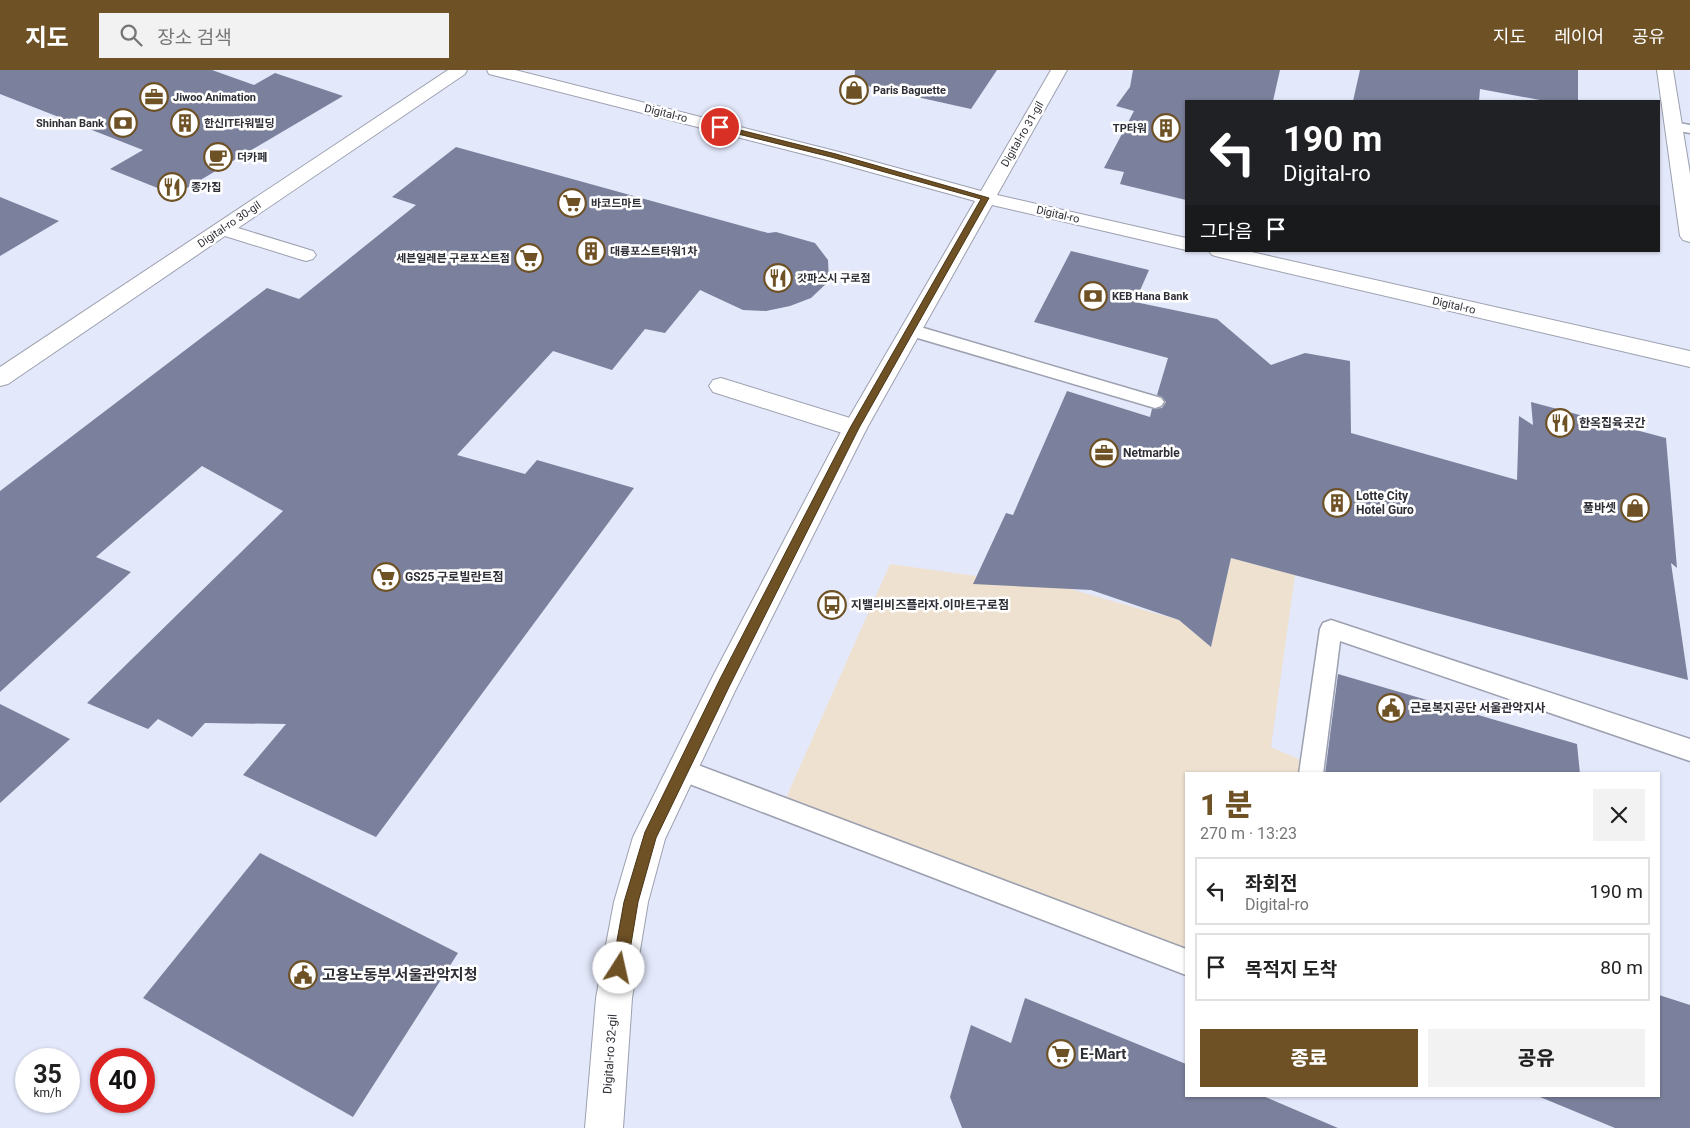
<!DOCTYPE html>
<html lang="ko">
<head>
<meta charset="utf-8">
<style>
	:root { --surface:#fff; --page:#f2f2f2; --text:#222; --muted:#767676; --line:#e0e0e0; --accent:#6e5125 }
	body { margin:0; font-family:Roboto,"Noto Sans KR",sans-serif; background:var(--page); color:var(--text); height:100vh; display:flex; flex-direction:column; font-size:19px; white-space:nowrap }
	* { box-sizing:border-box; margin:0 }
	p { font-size:16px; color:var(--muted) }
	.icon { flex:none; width:28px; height:28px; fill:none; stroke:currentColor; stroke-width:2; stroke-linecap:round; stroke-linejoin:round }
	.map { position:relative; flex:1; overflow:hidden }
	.details { position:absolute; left:1185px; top:702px; width:475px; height:325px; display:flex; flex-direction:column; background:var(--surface); border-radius:0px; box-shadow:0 1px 4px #0004 }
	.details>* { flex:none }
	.guide { position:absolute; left:1185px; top:30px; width:475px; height:152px; border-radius:0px; box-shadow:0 1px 4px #0004; background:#202124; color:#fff; overflow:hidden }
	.speed { position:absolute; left:15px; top:978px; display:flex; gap:10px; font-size:25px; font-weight:700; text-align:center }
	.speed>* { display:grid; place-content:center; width:65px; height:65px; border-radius:50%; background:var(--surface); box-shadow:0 1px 4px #0004; line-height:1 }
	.speed small { font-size:12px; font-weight:400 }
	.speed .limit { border:8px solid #d22; background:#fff; color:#111 }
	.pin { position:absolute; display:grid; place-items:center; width:42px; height:42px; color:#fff; margin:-21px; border:2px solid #fff; border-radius:50%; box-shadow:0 1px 5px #0007 }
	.me { position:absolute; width:55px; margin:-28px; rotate:10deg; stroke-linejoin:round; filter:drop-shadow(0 0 4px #0008) }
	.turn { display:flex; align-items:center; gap:18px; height:105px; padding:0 15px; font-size:22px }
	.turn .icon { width:65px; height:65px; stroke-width:2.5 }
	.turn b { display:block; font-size:35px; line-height:42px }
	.then { display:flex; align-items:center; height:48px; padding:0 15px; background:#0003; gap:10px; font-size:19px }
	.round { display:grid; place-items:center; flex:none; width:52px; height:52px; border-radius:0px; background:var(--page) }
	.summary { display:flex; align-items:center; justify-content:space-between; height:85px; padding:0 15px }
	h1 { font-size:30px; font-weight:800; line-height:38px; color:var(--accent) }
	.primary-button { display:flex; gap:10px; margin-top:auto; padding:10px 15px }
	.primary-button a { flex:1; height:58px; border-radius:0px; background:var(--accent); color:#fff; font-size:20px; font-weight:800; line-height:58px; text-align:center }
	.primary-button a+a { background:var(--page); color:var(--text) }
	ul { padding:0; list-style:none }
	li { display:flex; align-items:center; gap:15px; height:68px; margin:0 10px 8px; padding:0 5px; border:2px solid var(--line); border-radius:0px }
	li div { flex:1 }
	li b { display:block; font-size:19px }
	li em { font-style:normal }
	header { display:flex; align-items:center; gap:30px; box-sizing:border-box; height:70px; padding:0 25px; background:var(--accent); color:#fff }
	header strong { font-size:24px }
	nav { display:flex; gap:28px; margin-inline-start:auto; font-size:18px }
	.search { width:350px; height:45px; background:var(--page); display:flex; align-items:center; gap:12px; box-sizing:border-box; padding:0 18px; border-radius:0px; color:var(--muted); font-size:19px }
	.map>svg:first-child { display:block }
	.built { fill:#e3e8fb; fill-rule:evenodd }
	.green { fill:#eee1d0 }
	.building { fill:#7b819c }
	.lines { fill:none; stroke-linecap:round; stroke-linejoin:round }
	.lane-casing { stroke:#9ca0af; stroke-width:3 }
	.street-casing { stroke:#9ca0af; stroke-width:2 }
	.secondary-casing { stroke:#9ca0af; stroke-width:2 }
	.lane { fill:#fff; fill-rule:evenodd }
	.street { fill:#fff; fill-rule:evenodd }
	.secondary { fill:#fff; fill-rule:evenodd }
	.route { fill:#6e5125; stroke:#483518 }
	.labels { text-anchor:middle; stroke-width:5; stroke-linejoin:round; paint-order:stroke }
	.far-poi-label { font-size:11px; font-weight:bold; fill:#2e2f36; stroke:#fff; text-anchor:start }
	.far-street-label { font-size:11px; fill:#2e2f36; stroke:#fff }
	.poi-label { font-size:12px; font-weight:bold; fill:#2e2f36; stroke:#fff; text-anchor:start }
	.street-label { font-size:12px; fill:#2e2f36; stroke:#fff }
	.near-poi-label { font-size:15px; font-weight:bold; fill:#2e2f36; stroke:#fff; text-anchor:start }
</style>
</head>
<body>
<header>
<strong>지도</strong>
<div class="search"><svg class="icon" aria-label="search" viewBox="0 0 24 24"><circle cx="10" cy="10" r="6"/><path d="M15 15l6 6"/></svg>장소 검색</div>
<nav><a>지도</a><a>레이어</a><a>공유</a></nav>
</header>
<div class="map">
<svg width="1690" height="1058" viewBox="0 0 1690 1058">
	<rect width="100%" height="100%" fill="#f0f2fc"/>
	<path class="built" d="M 0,0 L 1690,0 L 1690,1058 L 0,1058 ZM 1186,31 L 1659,31 L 1659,181 L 1186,181 ZM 1186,704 L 1659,704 L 1659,1026 L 1186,1026 ZM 26,989 L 69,989 L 69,1031 L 26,1031 ZM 101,989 L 144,989 L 144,1031 L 101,1031 Z"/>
	<polygon class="green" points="1231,488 1295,505 1271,677 1312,695 1311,704 1186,704 1186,892 781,739 890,494 1070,519 1179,550 1211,577"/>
	<g class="building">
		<polygon points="0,0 212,0 254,15 275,3 343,26 175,125 110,99 143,80 0,24"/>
		<polygon points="855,0 997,0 971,39 854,13"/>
		<polygon points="1133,0 1280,0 1273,31 1186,31 1186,130 1120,114 1124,102 1104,98 1134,41 1116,36 1130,17"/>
		<polygon points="1360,0 1578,0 1578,31 1545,31 1480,19 1479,31 1353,31"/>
		<polygon points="456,77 768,163 776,162 815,173 828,190 829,211 811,228 790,236 766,241 743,240 700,220 665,263 645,259 612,300 553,281 457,385 525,404 537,390 634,418 376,767 243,705 286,654 205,653 192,667 158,649 148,659 87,633 283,441 202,396 96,487 131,502 0,622 0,421 267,218 299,229 416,135 392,127"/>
		<polygon points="0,127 59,151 0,186"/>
		<polygon points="1071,181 1149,200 1135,232 1217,249 1271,295 1305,283 1350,291 1351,363 1517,410 1519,346 1533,355 1531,332 1666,368 1677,498 1671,493 1688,610 1231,488 1211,577 1179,550 1091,520 973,514 1006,443 1013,445 1067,321 1150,347 1152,339 1162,338 1166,332 1162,327 1157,325 1168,288 1034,252"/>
		<polygon points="1338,604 1577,674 1580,704 1325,704"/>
		<polygon points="0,634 70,669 0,733"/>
		<polygon points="260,783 458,883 353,1047 143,928"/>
		<polygon points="1659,925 1690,935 1690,1058 1615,1058 1540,1027 1659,1026"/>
		<polygon points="1025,928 1186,994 1186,1026 1263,1026 1338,1058 962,1058 950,1027 971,955 1011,973"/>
	</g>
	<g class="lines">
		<defs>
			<g id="lane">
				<polygon points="1673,52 1690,55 1690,63 1668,59 1666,56"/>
				<polygon points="910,254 1161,328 1164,332 1161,336 1155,338 904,264 902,260 904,256"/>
				<polygon points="1331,550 1690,669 1690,691 1340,571 1323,704 1299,704 1320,559 1323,553"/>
				<polygon points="682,689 1186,879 1186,905 674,708 670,700 674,692"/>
			</g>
			<g id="street">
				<polygon points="448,0 467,0 465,4 238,158 313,181 316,185 313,189 306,191 299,189 225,166 8,314 0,316 0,297"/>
				<polygon points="1657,0 1673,0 1690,104 1690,172 1683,170 1680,166"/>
				<polygon points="721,308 863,352 867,358 863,364 855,367 713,322 709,316 713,310"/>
			</g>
			<g id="secondary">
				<polygon points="487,0 515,0 839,82 981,121 1051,0 1067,0 997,125 1186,168 1186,180 992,135 867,358 735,621 665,769 648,832 632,928 623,1058 585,1058 596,928 614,832 633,767 714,604 843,358 975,131 827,90 489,4"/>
				<polygon points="1209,181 1247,181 1690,281 1690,297 1219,187 1212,185"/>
			</g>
		</defs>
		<use href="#lane" class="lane-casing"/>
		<use href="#street" class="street-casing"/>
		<use href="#secondary" class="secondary-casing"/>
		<use href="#lane" class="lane"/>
		<use href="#street" class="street"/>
		<use href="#secondary" class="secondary"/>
	</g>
	<polygon class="route" points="720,55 836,84 989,128 859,358 729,617 656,768 638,832 627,898 624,903 619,905 614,903 612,898 624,832 645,762 720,609 850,358 981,129 831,87 718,59 718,56"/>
	<defs>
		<symbol id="shop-ring" viewBox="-11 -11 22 22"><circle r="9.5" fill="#fff" stroke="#6e5125" stroke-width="1.5"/><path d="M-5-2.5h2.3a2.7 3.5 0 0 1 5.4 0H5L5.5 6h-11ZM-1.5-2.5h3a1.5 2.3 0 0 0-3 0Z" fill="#6e5125"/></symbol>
		<symbol id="office-ring" viewBox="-11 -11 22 22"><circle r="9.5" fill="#fff" stroke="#6e5125" stroke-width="1.5"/><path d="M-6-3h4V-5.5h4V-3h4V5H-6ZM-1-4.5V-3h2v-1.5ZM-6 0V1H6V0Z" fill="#6e5125"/></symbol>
		<symbol id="bank-ring" viewBox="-11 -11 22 22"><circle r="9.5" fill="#fff" stroke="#6e5125" stroke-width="1.5"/><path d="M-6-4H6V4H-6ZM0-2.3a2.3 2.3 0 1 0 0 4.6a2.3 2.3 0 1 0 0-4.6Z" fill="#6e5125"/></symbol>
		<symbol id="building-ring" viewBox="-11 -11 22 22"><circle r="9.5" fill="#fff" stroke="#6e5125" stroke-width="1.5"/><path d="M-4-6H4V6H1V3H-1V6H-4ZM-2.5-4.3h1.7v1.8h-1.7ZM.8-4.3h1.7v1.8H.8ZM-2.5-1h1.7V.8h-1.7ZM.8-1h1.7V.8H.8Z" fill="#6e5125"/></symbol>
		<symbol id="cafe-ring" viewBox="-11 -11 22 22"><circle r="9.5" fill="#fff" stroke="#6e5125" stroke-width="1.5"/><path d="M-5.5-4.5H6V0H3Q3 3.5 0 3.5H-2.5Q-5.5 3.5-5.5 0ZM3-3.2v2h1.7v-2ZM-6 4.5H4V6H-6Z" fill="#6e5125"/></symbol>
		<symbol id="restaurant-ring" viewBox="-11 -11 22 22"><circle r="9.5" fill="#fff" stroke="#6e5125" stroke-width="1.5"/><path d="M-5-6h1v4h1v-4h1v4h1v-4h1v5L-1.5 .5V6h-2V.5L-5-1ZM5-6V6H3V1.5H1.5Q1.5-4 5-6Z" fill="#6e5125"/></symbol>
		<symbol id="supermarket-ring" viewBox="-11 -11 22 22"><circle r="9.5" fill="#fff" stroke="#6e5125" stroke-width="1.5"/><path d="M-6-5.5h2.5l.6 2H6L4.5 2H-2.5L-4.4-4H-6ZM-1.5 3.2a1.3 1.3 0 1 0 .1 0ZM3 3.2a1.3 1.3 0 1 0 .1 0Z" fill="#6e5125"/></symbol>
		<symbol id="bus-ring" viewBox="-11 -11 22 22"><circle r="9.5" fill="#fff" stroke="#6e5125" stroke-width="1.5"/><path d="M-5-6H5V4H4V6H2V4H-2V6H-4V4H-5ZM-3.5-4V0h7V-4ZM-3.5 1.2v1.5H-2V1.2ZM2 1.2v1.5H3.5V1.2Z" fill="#6e5125"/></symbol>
		<symbol id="civic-ring" viewBox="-11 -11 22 22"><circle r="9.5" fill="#fff" stroke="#6e5125" stroke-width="1.5"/><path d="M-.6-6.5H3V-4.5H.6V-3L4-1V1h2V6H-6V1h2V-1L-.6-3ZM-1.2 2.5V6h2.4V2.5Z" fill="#6e5125"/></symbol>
	</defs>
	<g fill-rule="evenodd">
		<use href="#shop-ring" x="838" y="4" width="32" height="32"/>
		<use href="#office-ring" x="138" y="11" width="32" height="32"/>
		<use href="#bank-ring" x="107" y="37" width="32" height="32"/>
		<use href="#building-ring" x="169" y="37" width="32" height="32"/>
		<use href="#building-ring" x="1150" y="42" width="32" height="32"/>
		<use href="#cafe-ring" x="202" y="71" width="32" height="32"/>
		<use href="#restaurant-ring" x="156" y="101" width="32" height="32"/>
		<use href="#supermarket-ring" x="556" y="117" width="32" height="32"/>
		<use href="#building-ring" x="575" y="165" width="32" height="32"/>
		<use href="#supermarket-ring" x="513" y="172" width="32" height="32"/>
		<use href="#restaurant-ring" x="762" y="192" width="32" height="32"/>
		<use href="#bank-ring" x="1077" y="210" width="32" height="32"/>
		<use href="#restaurant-ring" x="1544" y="337" width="32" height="32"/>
		<use href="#office-ring" x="1088" y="367" width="32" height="32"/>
		<use href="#building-ring" x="1321" y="417" width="32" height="32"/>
		<use href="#shop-ring" x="1619" y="422" width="32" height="32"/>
		<use href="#supermarket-ring" x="370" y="491" width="32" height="32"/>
		<use href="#bus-ring" x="816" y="519" width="32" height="32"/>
		<use href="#civic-ring" x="1375" y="622" width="32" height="32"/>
		<use href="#civic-ring" x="287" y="889" width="32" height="32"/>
		<use href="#supermarket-ring" x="1045" y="968" width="32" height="32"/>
	</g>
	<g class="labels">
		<g class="far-poi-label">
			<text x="873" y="24">Paris Baguette</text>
			<text x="173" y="31">Jiwoo Animation</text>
			<text x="104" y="57" text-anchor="end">Shinhan Bank</text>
			<text x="204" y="57">한신IT타워빌딩</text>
			<text x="1147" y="62" text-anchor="end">TP타워</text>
			<text x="237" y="91">더카페</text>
			<text x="191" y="121">종가집</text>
			<text x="591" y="137">바코드마트</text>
			<text x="610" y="185">대륭포스트타워1차</text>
			<text x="510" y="192" text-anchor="end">세븐일레븐 구로포스트점</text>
			<text x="797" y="212">갓파스시 구로점</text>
			<text x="1112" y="230">KEB Hana Bank</text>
		</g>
		<g class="far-street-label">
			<text transform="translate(666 43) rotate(14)" y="4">Digital-ro</text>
			<text transform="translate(1022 64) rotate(-60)" y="4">Digital-ro 31-gil</text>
			<text transform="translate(1058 144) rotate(13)" y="4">Digital-ro</text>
			<text transform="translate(229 154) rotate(-34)" y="4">Digital-ro 30-gil</text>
			<text transform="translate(1454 235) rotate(13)" y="4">Digital-ro</text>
		</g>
		<g class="poi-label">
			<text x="1579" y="357">한옥집육곳간</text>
			<text x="1123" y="387">Netmarble</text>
			<text x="1356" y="430">Lotte City<tspan x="1356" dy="14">Hotel Guro</tspan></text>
			<text x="1616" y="442" text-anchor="end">풀바셋</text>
			<text x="405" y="511">GS25 구로빌란트점</text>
			<text x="851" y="539">지밸리비즈플라자.이마트구로점</text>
			<text x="1410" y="642">근로복지공단 서울관악지사</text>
		</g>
		<g class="street-label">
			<text transform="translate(610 984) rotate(-86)" y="4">Digital-ro 32-gil</text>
		</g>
		<g class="near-poi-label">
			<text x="322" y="910">고용노동부 서울관악지청</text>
			<text x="1080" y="989">E-Mart</text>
		</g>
	</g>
</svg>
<div class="speed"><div>35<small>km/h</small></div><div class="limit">40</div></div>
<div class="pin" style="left:720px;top:57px;background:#d93025"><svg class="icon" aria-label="arrive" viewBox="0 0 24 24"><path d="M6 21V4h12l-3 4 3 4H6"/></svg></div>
<svg class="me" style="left:619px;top:898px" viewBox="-20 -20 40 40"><circle r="19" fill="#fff"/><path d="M0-13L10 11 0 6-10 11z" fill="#6e5125"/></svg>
<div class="guide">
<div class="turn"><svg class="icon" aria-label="left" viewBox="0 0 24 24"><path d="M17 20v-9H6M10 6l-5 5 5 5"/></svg><div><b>190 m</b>Digital-ro</div></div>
<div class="then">그다음<svg class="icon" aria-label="arrive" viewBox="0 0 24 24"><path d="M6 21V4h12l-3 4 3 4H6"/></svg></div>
</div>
<section class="details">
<div class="summary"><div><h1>1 분</h1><p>270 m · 13:23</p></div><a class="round"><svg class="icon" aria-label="close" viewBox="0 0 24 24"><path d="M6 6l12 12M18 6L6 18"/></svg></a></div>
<ul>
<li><svg class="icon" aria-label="left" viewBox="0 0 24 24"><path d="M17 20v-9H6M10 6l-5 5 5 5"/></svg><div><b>좌회전</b><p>Digital-ro</p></div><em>190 m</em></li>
<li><svg class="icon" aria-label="arrive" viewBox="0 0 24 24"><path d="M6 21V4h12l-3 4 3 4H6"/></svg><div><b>목적지 도착</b></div><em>80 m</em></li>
</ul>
<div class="primary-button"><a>종료</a><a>공유</a></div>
</section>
</div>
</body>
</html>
